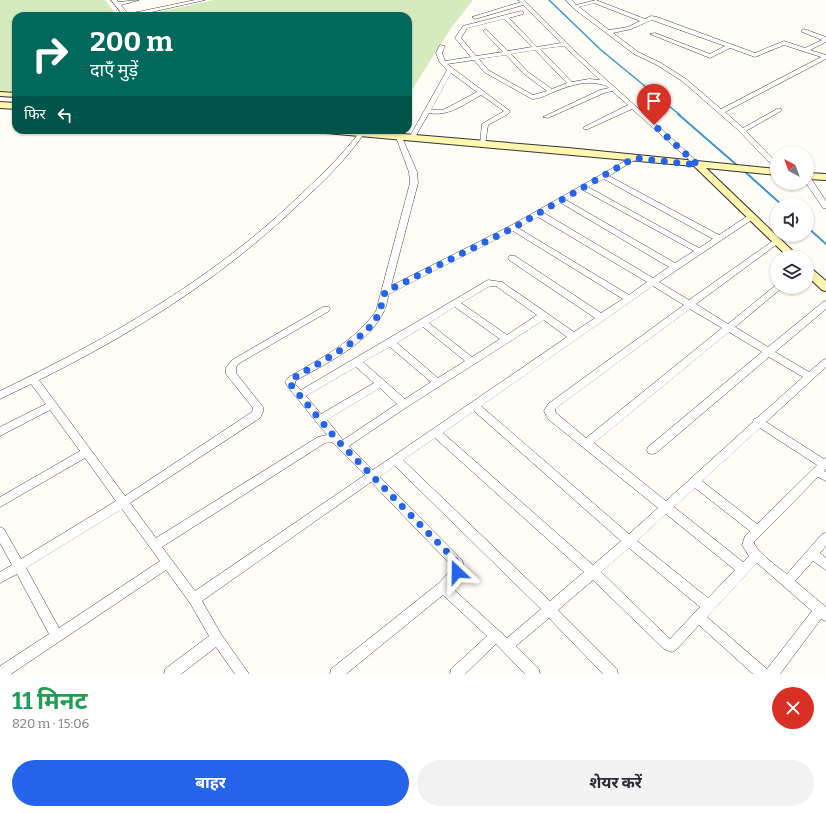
<!DOCTYPE html>
<html lang="hi">
<head>
<meta charset="utf-8">
<style>
	:root { --surface:#fff; --page:#f2f2f3; --text:#2b2b33; --muted:#7c7c81; --accent:#2563eb }
	body { margin:0; font-family:Bitter,"Noto Sans Devanagari",serif; background:var(--page); color:var(--text); height:100vh; display:flex; flex-direction:column; font-size:15px; white-space:nowrap }
	* { box-sizing:border-box; margin:0 }
	p { font-size:13px; color:var(--muted) }
	.icon { flex:none; width:22px; height:22px; fill:none; stroke:currentColor; stroke-width:2; stroke-linecap:round; stroke-linejoin:round }
	.map { position:relative; height:674px; overflow:hidden }
	.panel { display:flex; flex-direction:column; background:var(--surface); flex:1 }
	.panel>* { flex:none }
	.top-card { position:absolute; left:12px; top:12px; width:400px; height:122px; border-radius:12px; box-shadow:0 1px 3px #0004; background:#00695c; color:#fff; overflow:hidden }
	.needle { width:26px; rotate:319deg }
	.fabs { position:absolute; left:770px; top:146px; display:grid; gap:8px }
	.fabs a { display:grid; place-items:center; width:44px; height:44px; border-radius:50%; background:var(--surface); box-shadow:0 1px 3px #0004; font-size:20px }
	.pin { position:absolute; display:grid; place-items:center; width:34px; height:34px; color:#fff; margin:-41px -17px; border-radius:50% 50% 50% 0; rotate:-45deg; box-shadow:0 0 4px #0007 }
	.pin .icon { rotate:45deg }
	.me { position:absolute; width:44px; margin:-22px; rotate:337deg; stroke-linejoin:round; filter:drop-shadow(0 0 3px #0008) }
	.turn { display:flex; align-items:center; gap:14px; height:84px; padding:0 12px; font-size:18px }
	.turn .icon { width:52px; height:52px; stroke-width:2.5 }
	.turn b { display:block; font-size:28px; line-height:34px }
	.then { display:flex; align-items:center; height:38px; padding:0 12px; background:#0003; gap:8px; font-size:15px }
	.round { display:grid; place-items:center; flex:none; width:42px; height:42px; border-radius:21px; background:var(--page) }
	.headline { display:flex; align-items:center; justify-content:space-between; height:68px; padding:0 12px }
	h1 { font-size:24px; font-weight:700; line-height:30px; color:#1e9e55 }
	.primary-button { display:flex; gap:8px; margin-top:auto; padding:8px 12px }
	.primary-button a { flex:1; height:46px; border-radius:24px; background:var(--accent); color:#fff; font-size:16px; font-weight:700; line-height:46px; text-align:center }
	.primary-button a+a { background:var(--page); color:var(--text) }
	.map>svg:first-child { display:block }
	.green { fill:#d5ebbd }
	.lines { fill:none; stroke-linecap:round; stroke-linejoin:round }
	.stream-far1 { stroke:#3f96cf; stroke-width:1.5 }
	.stream { stroke:#3f96cf; stroke-width:2 }
	.street-casing { stroke:#444; stroke-width:1 }
	.secondary-casing { stroke:#333; stroke-width:2 }
	.street { fill:#fff; fill-rule:evenodd }
	.secondary { fill:#fff6b0; fill-rule:evenodd }
	.route { stroke:#2563eb; stroke-width:7; stroke-dasharray:0 12.6 }
</style>
</head>
<body>
<div class="map">
<svg width="826" height="674" viewBox="0 0 826 674">
	<rect width="100%" height="100%" fill="#fffdf5"/>
	<g class="green">
		<polygon points="0,0 105,0 117,16 16,16 16,92 0,91"/>
		<polygon points="214,0 473,0 451,28 408,96 408,16 139,16"/>
	</g>
	<g class="lines">
		<polyline class="stream-far1" points="549,0 601,50 680,115"/>
		<g class="stream">
			<polyline points="678,114 739,167"/>
			<polyline points="743,170 782,205"/>
			<polyline points="807,227 826,244"/>
		</g>
		<defs>
			<g id="street">
				<polygon points="111,0 117,0 118,2 139,0 121,5 128,14 195,0 205,0 134,16 124,16"/>
				<path d="M 518,0 L 524,0 L 580,56 L 700,164 L 700,166 L 696,166 L 632,109 L 588,129 L 584,129 L 584,127 L 628,105 L 612,91 L 604,93 L 548,118 L 543,117 L 600,90 L 609,88 C 605,84 600,84 594,83 C 581,82 569,86 556,91 C 548,94 541,99 532,99 L 484,72 L 474,60 L 447,64 L 510,111 L 508,114 L 488,125 L 485,145 L 483,146 L 480,144 L 482,124 L 504,111 L 481,95 C 465,104 448,117 429,113 L 414,139 L 410,139 L 409,138 L 447,70 L 440,63 L 436,53 L 440,45 L 445,46 L 442,53 L 445,61 L 471,57 L 455,38 L 463,26 L 521,11 L 524,13 L 523,14 L 509,18 L 537,47 L 561,43 L 523,5 L 475,19 L 472,17 L 521,2 ZM 504,19 L 532,47 L 508,51 L 486,29 L 484,30 L 484,32 L 503,52 L 476,56 L 461,38 L 467,28 ZM 564,46 L 600,80 L 589,79 L 572,82 L 540,49 ZM 535,50 L 567,83 L 552,89 L 528,72 L 511,54 ZM 506,55 L 524,74 L 547,91 L 533,95 L 488,70 L 479,59 ZM 451,73 L 477,92 L 443,110 L 431,110 Z"/>
				<path d="M 566,0 L 572,0 L 576,5 L 596,0 L 645,19 L 651,16 L 657,17 L 755,53 L 784,41 L 805,48 L 822,40 L 802,32 L 802,30 L 804,29 L 826,37 L 826,42 L 810,50 L 826,55 L 826,59 L 725,112 L 743,128 L 777,109 L 781,109 L 781,111 L 746,131 L 777,163 L 777,169 L 775,168 L 737,129 L 682,81 L 657,65 L 634,54 L 573,8 ZM 594,3 L 640,21 L 628,27 L 609,30 L 579,7 ZM 652,20 L 725,46 L 710,54 L 655,33 L 650,34 L 710,58 L 730,48 L 755,57 L 784,45 L 821,57 L 721,109 L 686,79 L 661,63 L 638,52 L 613,33 L 631,29 Z"/>
				<path d="M 361,132 L 364,134 L 363,135 C 345,161 322,183 299,204 C 223,277 134,333 39,380 L 125,496 L 252,412 L 253,408 L 226,374 L 226,368 L 232,360 L 323,307 L 329,307 L 330,309 L 329,311 L 238,364 L 236,368 L 236,373 L 263,407 L 263,412 L 260,418 L 130,503 L 156,538 L 318,437 L 327,435 L 288,387 L 285,382 L 289,377 C 321,358 354,342 376,311 L 410,183 L 409,172 L 396,137 L 397,136 L 399,135 L 402,137 L 417,172 L 418,183 L 391,286 L 510,226 L 634,156 L 636,157 L 636,159 L 609,176 L 719,235 L 749,215 L 755,215 L 756,217 L 659,282 L 689,300 L 777,238 L 781,240 L 780,242 L 696,304 L 728,324 L 776,285 L 777,287 L 783,287 L 735,327 L 768,347 L 823,302 L 826,301 L 826,309 L 775,352 L 809,372 L 823,360 L 826,359 L 826,367 L 766,422 L 824,459 L 826,458 L 826,469 L 824,471 L 826,472 L 826,481 L 818,477 L 754,542 C 755,551 779,568 787,574 L 822,534 L 826,533 L 826,546 L 820,553 L 826,558 L 826,570 L 813,561 L 795,581 L 826,607 L 826,621 L 821,619 L 780,674 L 753,674 L 699,625 L 676,650 L 672,652 L 664,649 L 593,580 L 558,610 L 617,669 L 618,674 L 603,674 L 549,618 L 516,646 L 539,669 L 540,674 L 525,674 L 496,644 L 465,674 L 450,674 L 451,669 L 487,636 L 443,595 L 346,674 L 330,674 L 331,669 L 439,583 L 451,570 L 452,566 L 371,482 L 202,601 L 221,634 L 249,674 L 235,674 L 216,647 L 181,674 L 164,674 L 165,669 L 209,636 L 190,603 L 166,570 L 11,674 L 0,674 L 0,666 L 49,634 L 17,574 L 0,583 L 0,572 L 12,565 L 0,543 L 0,527 L 4,529 L 21,559 L 116,501 L 85,458 L 0,507 L 0,497 L 80,451 L 50,410 L 0,436 L 0,427 L 46,404 L 31,384 L 0,399 L 0,391 C 107,339 207,283 294,201 C 317,179 340,158 359,133 ZM 604,179 L 713,239 L 699,248 L 588,187 ZM 583,190 L 694,251 L 675,263 L 566,200 ZM 561,203 L 669,267 L 653,278 L 544,213 ZM 538,217 L 647,282 L 629,295 L 518,228 ZM 513,231 L 623,299 L 601,313 L 515,256 L 509,256 L 508,258 L 509,260 L 595,318 L 574,332 L 502,282 L 488,280 L 301,390 L 295,384 L 295,381 C 325,364 369,344 384,311 C 387,306 387,299 389,294 ZM 490,286 L 496,286 L 537,315 L 507,335 L 461,303 ZM 653,286 L 684,305 L 548,404 L 544,411 L 548,419 L 658,508 L 629,534 L 481,406 ZM 455,307 L 500,339 L 472,357 L 429,323 ZM 690,309 L 722,328 L 586,438 L 556,413 L 555,409 ZM 544,320 L 567,337 L 373,470 L 349,446 L 407,407 ZM 423,327 L 465,361 L 438,378 L 397,343 ZM 729,332 L 762,352 L 648,447 L 647,450 L 648,453 L 652,454 L 656,453 L 769,357 L 803,377 L 757,418 L 754,419 L 753,422 L 666,501 L 594,443 ZM 390,347 L 431,382 L 405,399 L 363,362 ZM 356,367 L 374,383 L 321,414 L 306,396 ZM 380,388 L 397,404 L 343,440 L 327,420 ZM 474,411 L 621,541 L 593,565 L 443,433 ZM 760,428 L 817,465 L 757,524 L 702,481 ZM 435,438 L 584,572 L 550,601 L 403,460 ZM 331,442 L 333,443 L 365,475 L 195,591 L 162,547 L 325,443 ZM 395,466 L 541,609 L 507,638 L 451,587 C 458,579 467,571 462,560 L 380,477 ZM 695,488 L 750,531 L 745,536 L 742,545 L 749,556 L 743,562 L 674,507 ZM 122,509 L 160,561 L 59,628 L 26,568 ZM 666,514 L 735,570 L 708,598 L 637,541 ZM 629,548 L 700,607 L 670,639 L 601,572 ZM 757,563 L 812,611 L 767,669 L 707,617 Z"/>
				<polygon points="807,177 810,177 826,201 826,208 823,208 806,183"/>
			</g>
			<g id="secondary">
				<polygon points="0,92 16,93 16,97 0,96"/>
				<polygon points="0,102 16,103 16,109 0,108"/>
				<polygon points="322,130 356,130 568,148 777,169 777,175 706,168 799,257 788,257 694,166 326,133"/>
				<polygon points="807,173 826,174 826,180 807,179"/>
				<polygon points="807,267 811,268 826,281 826,291 822,290 807,276"/>
			</g>
		</defs>
		<use href="#street" class="street-casing"/>
		<use href="#secondary" class="secondary-casing"/>
		<use href="#street" class="street"/>
		<use href="#secondary" class="secondary"/>
	</g>
	<g class="lines">
		<path class="route" d="M 457,572 L 458,564 L 451,556 L 337,440 L 291,385 L 290,382 L 292,379 C 316,364 356,345 373,323 C 380,314 382,303 385,292 L 513,228 L 634,158 L 698,165 L 654,125"/>
	</g>
</svg>
<div class="fabs">
<a><svg class="needle" viewBox="-14 -14 28 28"><path d="M0-13l5 13h-10z" fill="#e53935"/><path d="M0 13l5-13h-10z" fill="#7c7c81"/></svg></a>
<a><svg class="icon" aria-label="sound" viewBox="0 0 24 24"><path d="M4 9h4l5-4v14l-5-4H4zM17 9q2 3 0 6"/></svg></a>
<a><svg class="icon" aria-label="layers" viewBox="0 0 24 24"><path d="M12 4l9 5-9 5-9-5zM3 14l9 5 9-5"/></svg></a>
</div>
<div class="pin" style="left:654px;top:125px;background:#d93025"><svg class="icon" aria-label="arrive" viewBox="0 0 24 24"><path d="M6 21V4h12l-3 4 3 4H6"/></svg></div>
<svg class="me" style="left:457px;top:572px" viewBox="-20 -20 40 40"><path d="M0-17L14 15 0 8-14 15z" fill="#2563eb" stroke="#fff" stroke-width="4"/></svg>
<div class="top-card">
<div class="turn"><svg class="icon" aria-label="right" viewBox="0 0 24 24"><path d="M7 20v-9h11M14 6l5 5-5 5"/></svg><div><b>200 m</b>दाएँ मुड़ें</div></div>
<div class="then">फिर<svg class="icon" aria-label="left" viewBox="0 0 24 24"><path d="M17 20v-9H6M10 6l-5 5 5 5"/></svg></div>
</div>
</div>
<section class="panel">
<div class="headline"><div><h1>11 मिनट</h1><p>820 m · 15:06</p></div><a class="round" style="background:#d93025;color:#fff"><svg class="icon" aria-label="close" viewBox="0 0 24 24"><path d="M6 6l12 12M18 6L6 18"/></svg></a></div>
<div class="primary-button"><a>बाहर</a><a>शेयर करें</a></div>
</section>
</body>
</html>
